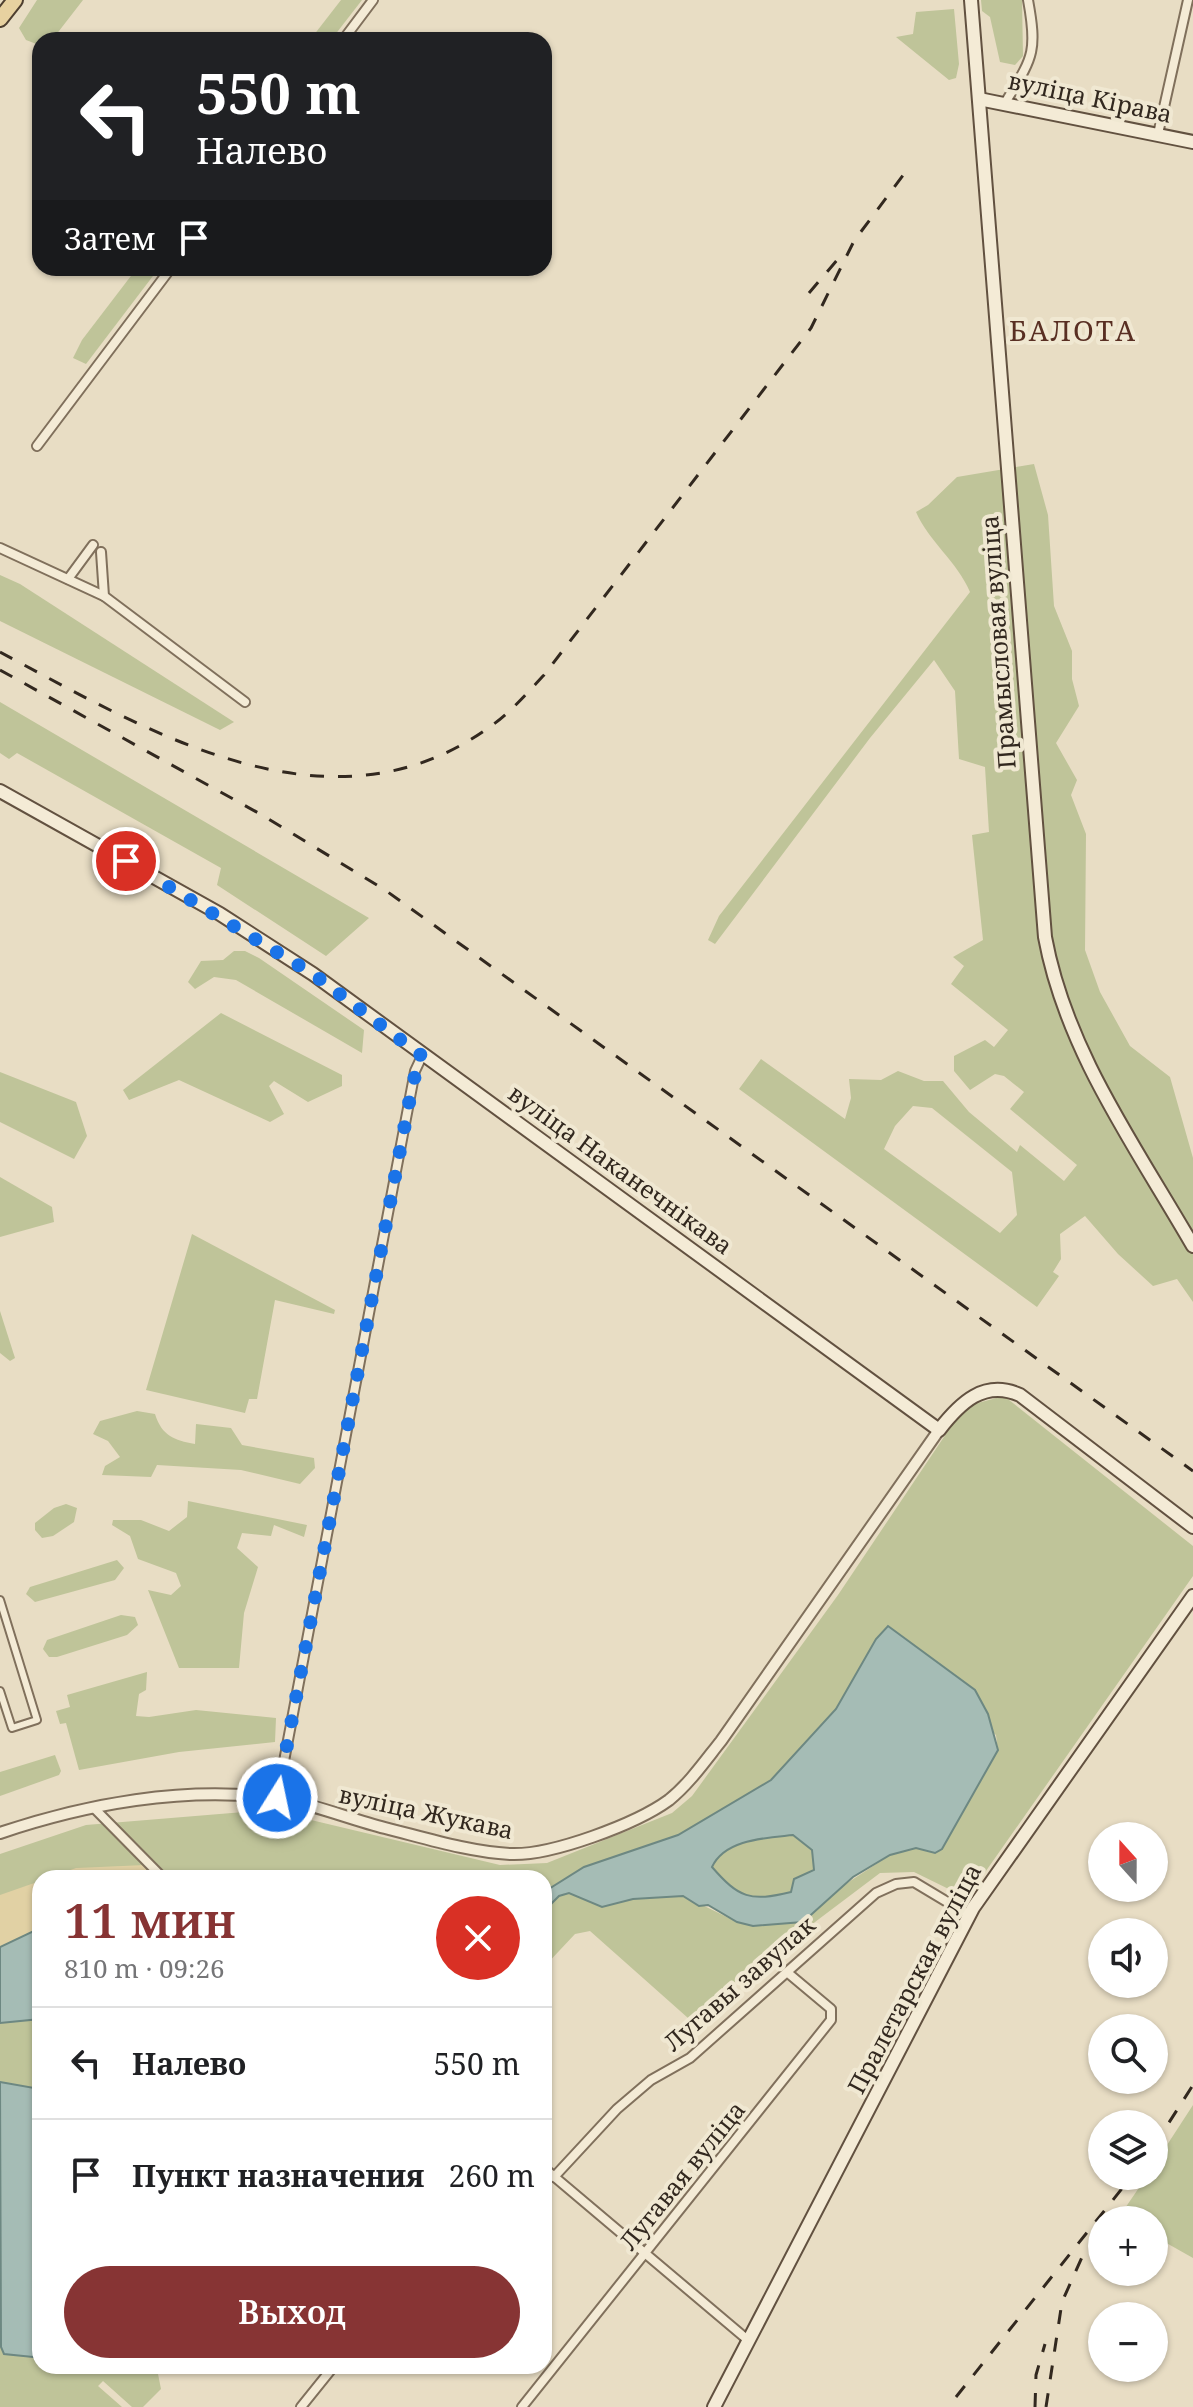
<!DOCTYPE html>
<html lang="ru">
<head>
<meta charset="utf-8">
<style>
	:root { --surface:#fff; --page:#f6f6f6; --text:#202124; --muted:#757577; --line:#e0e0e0; --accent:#873434 }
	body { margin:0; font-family:"Noto Serif",serif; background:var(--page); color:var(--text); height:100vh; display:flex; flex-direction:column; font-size:30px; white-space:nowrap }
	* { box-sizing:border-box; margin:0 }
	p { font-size:26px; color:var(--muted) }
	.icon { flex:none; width:44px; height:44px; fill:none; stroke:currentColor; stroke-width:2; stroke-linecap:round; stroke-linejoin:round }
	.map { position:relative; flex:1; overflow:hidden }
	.side { position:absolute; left:32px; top:1870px; width:520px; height:504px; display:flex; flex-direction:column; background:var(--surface); border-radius:24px; box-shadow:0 2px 6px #0004 }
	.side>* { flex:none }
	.top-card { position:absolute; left:32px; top:32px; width:520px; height:244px; border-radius:24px; box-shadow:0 2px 6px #0004; background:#202124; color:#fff; overflow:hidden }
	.needle { width:52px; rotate:339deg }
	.controls { position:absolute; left:1088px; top:1822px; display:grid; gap:16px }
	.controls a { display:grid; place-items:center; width:80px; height:80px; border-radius:50%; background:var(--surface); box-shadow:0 2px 6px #0004; font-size:40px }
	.pin { position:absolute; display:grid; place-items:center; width:68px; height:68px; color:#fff; margin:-34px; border:4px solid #fff; border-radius:50%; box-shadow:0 2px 8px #0007 }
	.me { position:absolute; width:88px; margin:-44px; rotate:10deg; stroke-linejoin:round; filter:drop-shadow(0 0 6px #0008) }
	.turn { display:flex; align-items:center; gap:28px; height:168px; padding:0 32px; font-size:36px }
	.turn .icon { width:104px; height:104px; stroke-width:2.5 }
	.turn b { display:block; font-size:56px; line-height:68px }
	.then { display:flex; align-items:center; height:76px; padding:0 32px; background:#0003; gap:16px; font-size:30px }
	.round { display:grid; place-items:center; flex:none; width:84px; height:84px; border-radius:42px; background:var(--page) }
	.headline { display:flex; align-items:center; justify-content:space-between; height:136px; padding:0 32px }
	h1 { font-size:48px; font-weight:600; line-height:60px; color:var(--accent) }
	.button { display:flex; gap:16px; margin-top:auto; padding:16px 32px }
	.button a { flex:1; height:92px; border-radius:48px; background:var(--accent); color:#fff; font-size:32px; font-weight:600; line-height:92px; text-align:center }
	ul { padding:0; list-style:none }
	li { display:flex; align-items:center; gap:24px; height:112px; padding:0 32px; border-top:2px solid var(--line) }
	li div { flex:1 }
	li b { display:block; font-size:30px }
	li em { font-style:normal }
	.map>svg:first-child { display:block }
	.green { fill:#bfc499; fill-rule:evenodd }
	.sand { fill:#e1d1a4 }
	.water { fill:#a5bcb5; stroke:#6d8882; stroke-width:2; fill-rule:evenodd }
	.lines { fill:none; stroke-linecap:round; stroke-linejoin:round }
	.pedestrian-casing { stroke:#80705c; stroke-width:10 }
	.minor-casing { stroke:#80705c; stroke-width:12 }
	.tertiary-casing { stroke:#80705c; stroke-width:14 }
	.secondary-casing { stroke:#625140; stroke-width:16 }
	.primary-casing { stroke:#4e3f30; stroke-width:18 }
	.pedestrian { stroke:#f4ebd6; stroke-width:6 }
	.minor { stroke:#f4ebd6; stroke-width:8 }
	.tertiary { stroke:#f4ebd6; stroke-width:10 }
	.secondary { stroke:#f4ebd6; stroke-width:12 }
	.primary { stroke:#e7d1a0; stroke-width:14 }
	.rail { stroke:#32281f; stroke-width:3; stroke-dasharray:14 14; stroke-linecap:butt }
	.route { stroke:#1a73e8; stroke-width:14; stroke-dasharray:0 25.2 }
	.labels { text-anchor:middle; stroke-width:8; stroke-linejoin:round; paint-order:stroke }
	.street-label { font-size:24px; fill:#32281f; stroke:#f0e8d2 }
	.quarter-label { font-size:28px; letter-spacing:2px; fill:#592f23; stroke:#f0e8d2 }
</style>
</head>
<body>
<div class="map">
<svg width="1193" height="2407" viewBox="0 0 1193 2407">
	<rect width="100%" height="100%" fill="#e8ddc4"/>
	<g class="green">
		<polygon points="37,0 83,0 52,40 40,40 39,45 26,40 19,28"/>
		<polygon points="341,0 362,0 331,40 310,40"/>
		<polygon points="981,0 1022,0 1023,56 1015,65 1000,62 990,17 982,11"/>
		<polygon points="954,9 959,64 956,78 949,80 896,37 913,34 916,12"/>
		<polygon points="137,268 159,268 86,364 73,358 82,340"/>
		<path d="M 1034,464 L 1048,515 L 1054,606 L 1072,651 L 1072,679 L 1079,706 L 1056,743 L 1077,780 L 1071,795 L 1086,834 L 1085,950 L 1100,992 L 1130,1046 L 1170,1077 L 1193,1158 L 1193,1302 L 1177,1279 L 1153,1286 L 1118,1254 L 1085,1216 L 1060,1234 L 1061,1259 L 1053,1272 L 1059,1276 L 1037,1307 L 739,1089 L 761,1059 L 845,1119 L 851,1098 L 849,1079 L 881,1080 L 898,1071 L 924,1081 L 943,1081 L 969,1112 L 1017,1152 L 1020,1145 L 1064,1181 L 1077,1165 L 1010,1109 L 1024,1092 L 1004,1076 L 995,1074 L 970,1090 L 954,1071 L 954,1056 L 985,1040 L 994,1047 L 1008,1030 L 951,984 L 964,966 L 953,957 L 983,940 L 972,835 L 989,832 L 985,767 L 959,759 L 955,691 L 934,660 L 870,738 L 715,944 L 708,940 L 719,916 L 970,592 C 957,561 929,542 916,512 L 928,505 L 957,477 ZM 913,1106 L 932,1108 L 1012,1172 L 1017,1215 L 1000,1233 L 884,1149 L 895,1126 Z"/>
		<polygon points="0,575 20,584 234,722 220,730 0,621"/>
		<polygon points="0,702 369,918 326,956 217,885 221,868 17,753 9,759 0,753"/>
		<polygon points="234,951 245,951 259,958 364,1030 362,1053 236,980 214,977 195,989 188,982 201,961 223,960"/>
		<polygon points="221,1013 342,1075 342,1086 308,1102 274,1081 269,1086 284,1114 270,1122 179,1080 129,1100 123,1090"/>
		<polygon points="0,1072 76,1102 87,1136 74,1159 0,1122"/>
		<polygon points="0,1177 52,1207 54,1222 0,1237"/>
		<polygon points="192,1234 335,1310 334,1314 275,1300 257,1399 249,1399 245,1413 146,1390"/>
		<polygon points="0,1311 15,1358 10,1361 0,1353"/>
		<polygon points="1004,1396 1193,1546 1193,1576 967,1898 914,1872 880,1873 688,2018 590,1931 575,1934 544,1967 544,1911 559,1896 569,1893 602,1907 633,1899 684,1896 737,1922 835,1891 890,1855 916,1848 927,1851 941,1849 998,1751 996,1735 876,1639 836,1709 771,1780 678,1835 584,1867 544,1892 544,1878 40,1878 40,1928 0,1947 0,1854 86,1825 269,1810 500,1865 547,1863 672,1813 692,1796 838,1595 956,1419 974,1404"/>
		<path d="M 137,1411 L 155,1414 C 162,1436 174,1440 195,1444 L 196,1424 L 231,1428 L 242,1445 L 314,1458 L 315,1468 L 300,1484 L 241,1470 L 157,1465 L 151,1477 L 102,1475 L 105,1466 L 120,1457 L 108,1441 L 93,1434 L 100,1421 Z"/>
		<polygon points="188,1501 307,1525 304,1537 274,1525 271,1536 242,1533 237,1548 258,1567 244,1613 239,1668 179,1668 148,1590 171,1595 181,1586 176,1573 138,1559 130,1536 112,1525 113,1520 141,1520 169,1531 187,1517"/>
		<polygon points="66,1504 77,1508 74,1522 53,1536 42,1538 35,1530 35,1523 54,1508"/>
		<polygon points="117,1560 124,1568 115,1580 35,1602 26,1594 30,1587"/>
		<polygon points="121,1615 135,1617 138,1625 127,1635 57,1657 49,1657 43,1649 47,1640"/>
		<polygon points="147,1672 146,1690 139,1694 136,1716 149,1717 196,1710 276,1718 275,1742 179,1752 79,1770 66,1723 60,1724 56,1711 70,1707 67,1695"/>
		<polygon points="55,1755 61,1771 59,1775 0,1796 0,1772"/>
		<path d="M 793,1835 L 812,1850 L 814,1871 L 792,1892 L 772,1897 L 742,1896 L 733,1891 L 712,1867 C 726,1839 765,1838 793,1835 Z"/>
		<polygon points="35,2017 40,2019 40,2089 0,2082 0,2023"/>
		<polygon points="1193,2105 1193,2258 1154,2236 1154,2220 1119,2217 1147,2176 1154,2176 1154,2165"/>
		<polygon points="0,2336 1,2347 33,2357 40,2353 40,2366 165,2366 158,2374 161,2389 143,2407 132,2407 103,2381 98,2386 122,2407 0,2407"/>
	</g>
	<g class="sand">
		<polygon points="145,1865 156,1878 48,1878 76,1868"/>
		<polygon points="40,1881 40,1928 0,1947 0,1895"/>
	</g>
	<g class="water">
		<path d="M 888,1626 L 975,1690 L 988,1714 L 998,1750 L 942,1849 L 935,1853 L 916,1848 L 890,1855 L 853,1877 L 803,1922 L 753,1926 L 737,1922 L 708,1905 L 699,1906 L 683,1896 L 633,1899 L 602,1907 L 569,1893 L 559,1896 L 544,1911 L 544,1892 L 584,1867 L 678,1835 L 771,1780 L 836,1709 L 876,1639 ZM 793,1835 L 812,1850 L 814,1870 L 794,1879 L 791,1892 C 750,1902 739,1898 712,1867 C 725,1839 766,1838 793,1835 Z"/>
		<polygon points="40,1928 40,2019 0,2023 0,1947"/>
		<polygon points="0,2082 40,2089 40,2353 33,2357 4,2354 1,2347"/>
	</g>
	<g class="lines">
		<defs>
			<polyline id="pedestrian" points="0,1600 37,1720 12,1728 0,1691"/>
			<g id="minor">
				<polyline points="343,40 373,0"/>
				<path d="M 1005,103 C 1032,58 1038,54 1028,0"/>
				<polyline points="1158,134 1188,0"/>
				<polyline points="37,446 171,268"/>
				<polyline points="0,548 104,596"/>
				<polyline points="101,552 104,596 245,702"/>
				<polyline points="68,579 93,545"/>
				<polyline points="277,1798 415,1071 422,1056"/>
				<polyline points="94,1808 163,1878"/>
				<polyline points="544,2168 749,2341"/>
				<polyline points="554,2177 617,2109 651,2080 690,2058 876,1893 896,1884 914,1882 969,1915"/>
				<polyline points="301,2407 334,2366"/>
				<polyline points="522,2407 831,2020 831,2009 788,1973"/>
			</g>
			<path id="tertiary" d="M 0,1833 C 86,1804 184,1786 274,1798 C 312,1803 349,1819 385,1828 C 425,1838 469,1852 510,1854 C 551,1856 636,1824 669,1800 C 689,1784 705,1761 721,1741 L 939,1430"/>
			<g id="secondary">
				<path d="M 971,0 L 1045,937 C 1066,1051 1136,1147 1193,1246"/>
				<polyline points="979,99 1193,142"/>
				<path d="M 0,791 L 220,914 L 313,974 L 939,1430 C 960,1403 984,1379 1020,1395 L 1193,1527"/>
				<polyline points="714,2407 973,1908 1193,1596"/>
			</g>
			<polyline id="primary" points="0,19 15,0"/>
		</defs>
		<use href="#pedestrian" class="pedestrian-casing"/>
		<use href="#minor" class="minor-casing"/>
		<use href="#tertiary" class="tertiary-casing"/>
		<use href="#secondary" class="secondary-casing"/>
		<use href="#primary" class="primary-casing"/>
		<use href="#pedestrian" class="pedestrian"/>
		<use href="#minor" class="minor"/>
		<use href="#tertiary" class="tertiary"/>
		<use href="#secondary" class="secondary"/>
		<use href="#primary" class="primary"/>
		<g class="rail">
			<polyline points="809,293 838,259"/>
			<path d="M 0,652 C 148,731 331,843 491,726 C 511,712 527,693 544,675 L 811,328 L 854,241 L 904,174"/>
			<polyline points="0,670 262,815 385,890 1193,1471"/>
			<polyline points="1154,2146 1193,2085"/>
			<polyline points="956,2397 1132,2176"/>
			<polyline points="1035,2407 1036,2375 1045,2344"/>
			<polyline points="1046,2407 1062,2302 1087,2246"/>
		</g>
	</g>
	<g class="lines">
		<polyline class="route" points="126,861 313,974 422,1056 413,1082 277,1798"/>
	</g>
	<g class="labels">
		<g class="street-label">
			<text transform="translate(1090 98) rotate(12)" y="8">вуліца Кірава</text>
			<text transform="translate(999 642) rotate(-94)" y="8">Прамысловая вуліца</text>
			<text transform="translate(620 1170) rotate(36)" y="8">вуліца Наканечнікава</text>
			<text transform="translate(426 1813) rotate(12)" y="8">вуліца Жукава</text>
			<text transform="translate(915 1979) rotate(-62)" y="8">Пралетарская вуліца</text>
			<text transform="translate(740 1984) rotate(-41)" y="8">Лугавы завулак</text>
			<text transform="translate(683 2176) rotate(-51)" y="8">Лугавая вуліца</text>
		</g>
		<g class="quarter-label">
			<text x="1073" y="341">БАЛОТА</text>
		</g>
	</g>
</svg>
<div class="controls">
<a><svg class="needle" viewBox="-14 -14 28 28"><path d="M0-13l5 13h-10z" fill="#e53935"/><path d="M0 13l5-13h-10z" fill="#757577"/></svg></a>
<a><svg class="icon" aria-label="sound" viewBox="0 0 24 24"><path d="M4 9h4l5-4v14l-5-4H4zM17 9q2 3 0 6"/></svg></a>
<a><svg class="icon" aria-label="search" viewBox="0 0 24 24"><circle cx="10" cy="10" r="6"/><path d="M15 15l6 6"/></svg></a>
<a><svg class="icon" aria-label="layers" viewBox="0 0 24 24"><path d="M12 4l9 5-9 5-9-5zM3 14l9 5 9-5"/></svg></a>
<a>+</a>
<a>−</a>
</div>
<div class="pin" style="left:126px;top:861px;background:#d93025"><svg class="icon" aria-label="arrive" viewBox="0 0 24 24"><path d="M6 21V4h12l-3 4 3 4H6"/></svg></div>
<svg class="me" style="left:277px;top:1798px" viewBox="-20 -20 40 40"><circle r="17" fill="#1a73e8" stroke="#fff" stroke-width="3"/><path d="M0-11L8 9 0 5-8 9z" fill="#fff"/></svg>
<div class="top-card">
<div class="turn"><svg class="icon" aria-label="left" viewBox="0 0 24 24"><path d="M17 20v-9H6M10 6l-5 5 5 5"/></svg><div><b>550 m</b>Налево</div></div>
<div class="then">Затем<svg class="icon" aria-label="arrive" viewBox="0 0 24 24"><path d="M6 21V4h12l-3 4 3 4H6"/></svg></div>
</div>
<section class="side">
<div class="headline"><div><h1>11 мин</h1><p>810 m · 09:26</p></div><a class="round" style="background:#d93025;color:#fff"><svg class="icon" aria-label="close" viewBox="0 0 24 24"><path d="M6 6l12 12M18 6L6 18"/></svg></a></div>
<ul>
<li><svg class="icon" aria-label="left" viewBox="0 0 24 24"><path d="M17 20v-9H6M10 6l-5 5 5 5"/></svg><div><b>Налево</b></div><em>550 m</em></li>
<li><svg class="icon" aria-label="arrive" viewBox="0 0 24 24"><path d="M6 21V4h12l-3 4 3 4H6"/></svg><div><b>Пункт назначения</b></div><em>260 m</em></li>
</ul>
<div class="button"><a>Выход</a></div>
</section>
</div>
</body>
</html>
